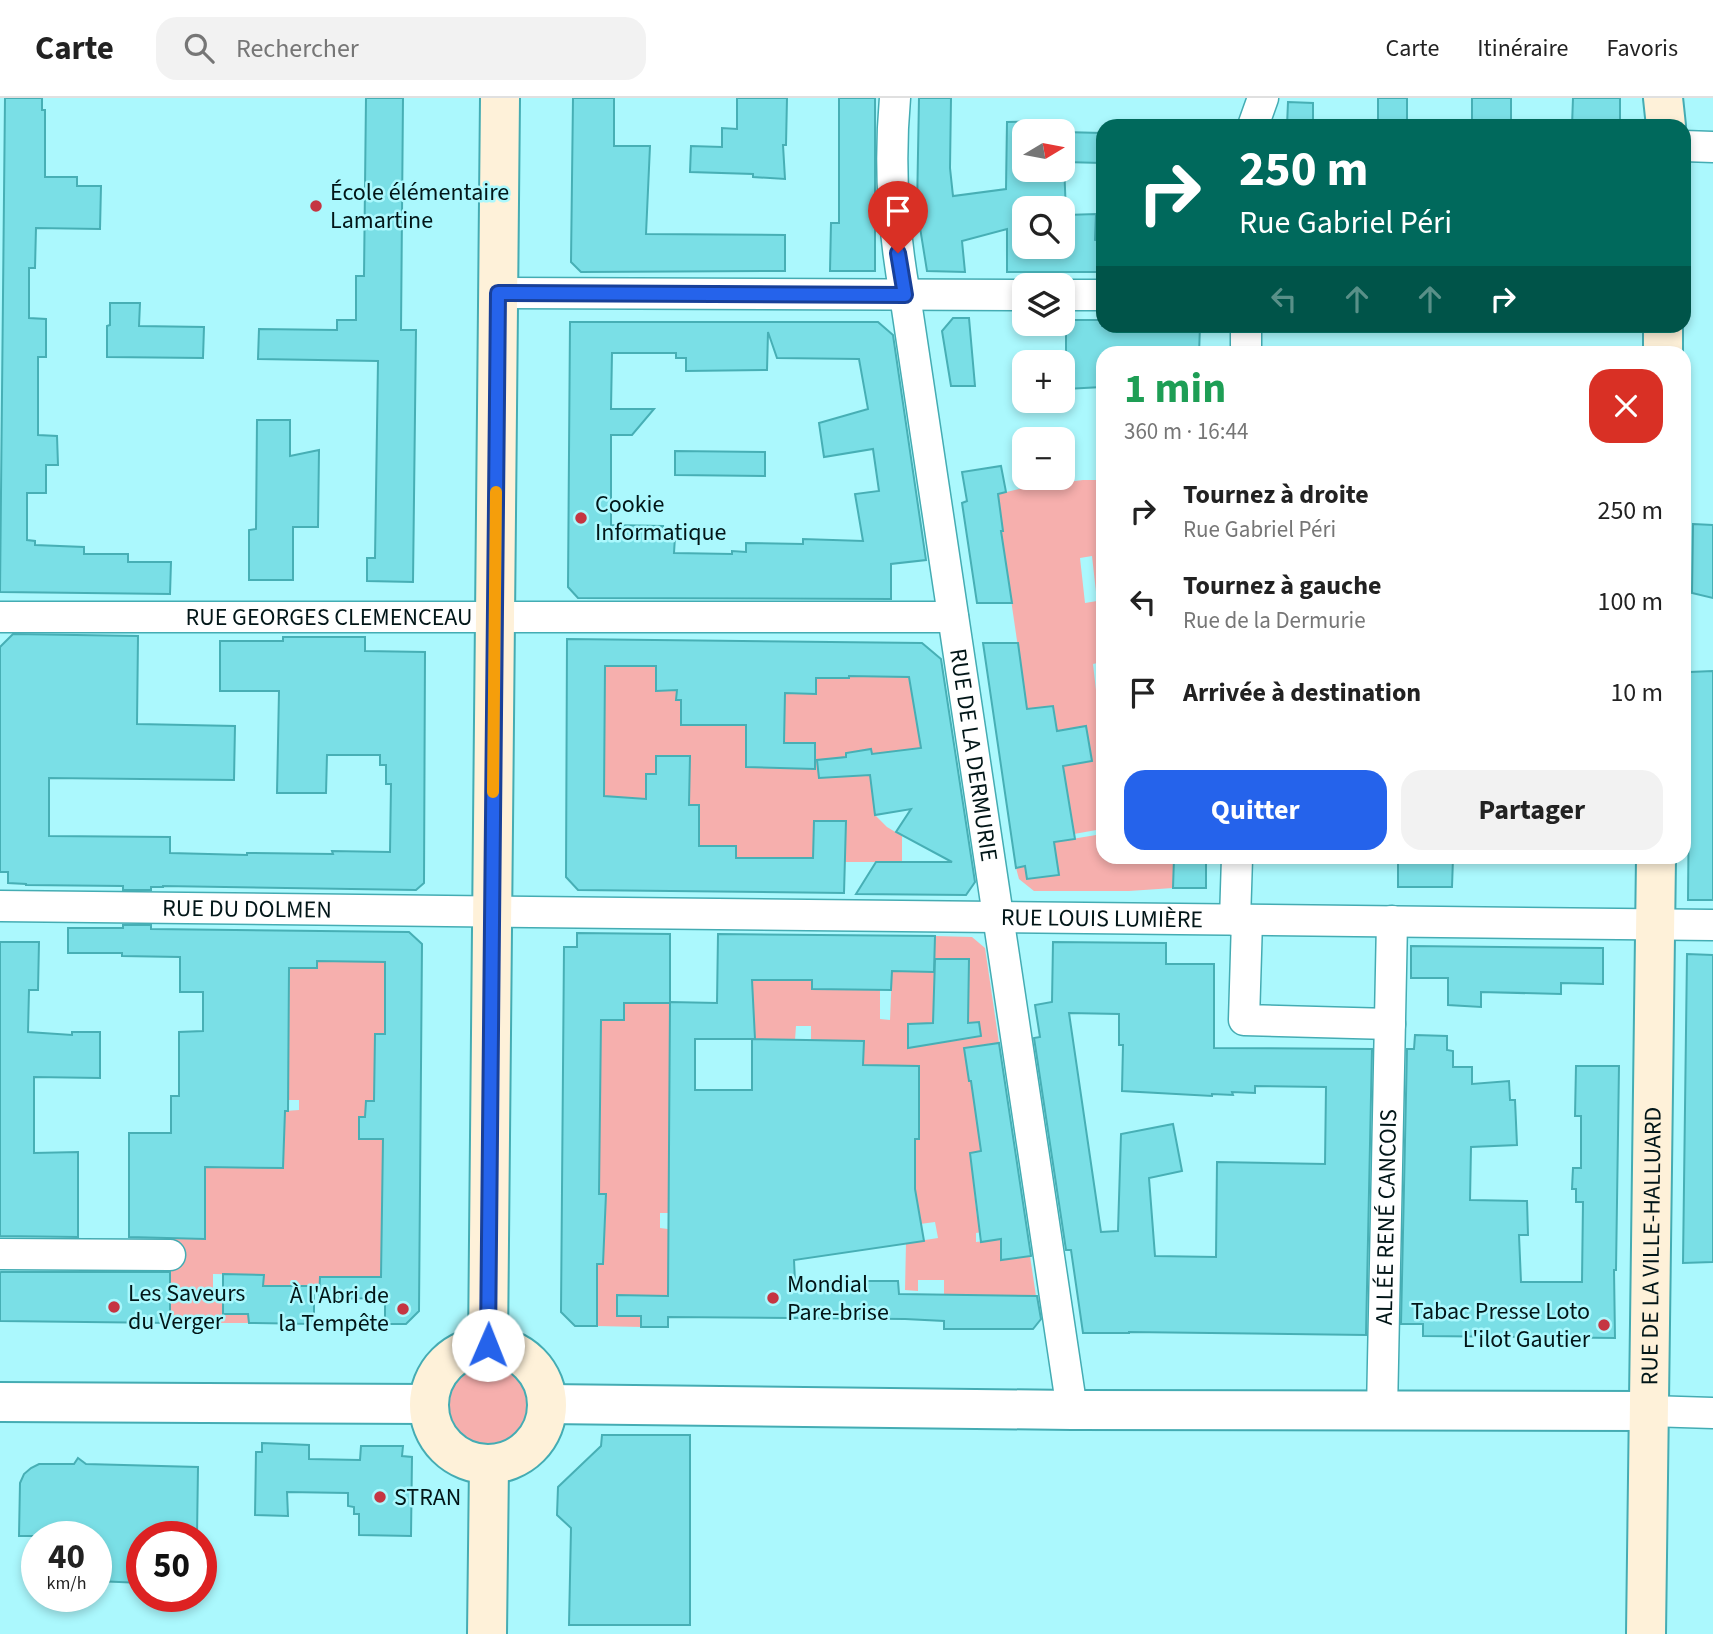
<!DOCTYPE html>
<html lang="fr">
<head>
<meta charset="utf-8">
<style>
	:root { --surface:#fff; --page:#f2f2f2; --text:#222; --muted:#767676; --line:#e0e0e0; --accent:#2563eb }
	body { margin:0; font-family:"Source Sans 3",sans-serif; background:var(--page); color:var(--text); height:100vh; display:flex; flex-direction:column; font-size:26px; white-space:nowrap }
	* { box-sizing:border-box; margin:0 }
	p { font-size:23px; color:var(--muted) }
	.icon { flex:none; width:38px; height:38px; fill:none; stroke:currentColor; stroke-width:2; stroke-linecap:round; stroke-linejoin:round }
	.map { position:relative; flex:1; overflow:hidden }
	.details { position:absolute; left:1096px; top:248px; width:595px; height:518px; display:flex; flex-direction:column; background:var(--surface); border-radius:21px; box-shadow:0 4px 10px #0003 }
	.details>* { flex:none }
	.hud { position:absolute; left:1096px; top:21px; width:595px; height:214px; border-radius:21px; box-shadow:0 4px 10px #0003; background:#00695c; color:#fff; overflow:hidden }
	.needle { width:46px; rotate:80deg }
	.controls { position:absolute; left:1012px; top:21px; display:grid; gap:14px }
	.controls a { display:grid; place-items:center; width:63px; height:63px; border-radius:14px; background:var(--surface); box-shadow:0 4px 10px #0003; font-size:35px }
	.speed { position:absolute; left:21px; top:1423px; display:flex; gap:14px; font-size:35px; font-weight:700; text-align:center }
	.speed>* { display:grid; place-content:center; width:91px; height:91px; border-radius:50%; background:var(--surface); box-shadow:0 4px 10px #0003; line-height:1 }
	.speed small { font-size:18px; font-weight:400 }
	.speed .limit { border:10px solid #d22; background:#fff; color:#111 }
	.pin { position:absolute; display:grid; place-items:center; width:60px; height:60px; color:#fff; margin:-72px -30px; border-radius:50% 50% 50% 0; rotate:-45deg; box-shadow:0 0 7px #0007 }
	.pin .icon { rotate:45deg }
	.me { position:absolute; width:77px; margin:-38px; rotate:1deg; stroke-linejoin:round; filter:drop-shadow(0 0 5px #0008) }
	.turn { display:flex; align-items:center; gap:24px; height:147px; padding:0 28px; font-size:32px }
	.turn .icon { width:91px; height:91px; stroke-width:2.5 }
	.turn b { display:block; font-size:49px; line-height:60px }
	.lanes { display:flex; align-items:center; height:66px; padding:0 28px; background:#0003; justify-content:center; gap:35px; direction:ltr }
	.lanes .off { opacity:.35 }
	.round { display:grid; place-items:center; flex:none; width:74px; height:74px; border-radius:21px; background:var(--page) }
	.overview { display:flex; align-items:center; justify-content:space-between; height:119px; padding:0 28px }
	h1 { font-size:42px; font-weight:700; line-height:52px; color:#1e9e55 }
	.button { display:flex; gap:14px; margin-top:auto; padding:14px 28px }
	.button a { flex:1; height:80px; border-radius:21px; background:var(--accent); color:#fff; font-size:28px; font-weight:700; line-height:80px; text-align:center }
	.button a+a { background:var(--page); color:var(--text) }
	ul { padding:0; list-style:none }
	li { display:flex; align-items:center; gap:21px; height:91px; padding:0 28px }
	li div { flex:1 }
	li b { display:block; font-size:26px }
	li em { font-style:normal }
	header { display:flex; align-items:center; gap:42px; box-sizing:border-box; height:98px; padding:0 35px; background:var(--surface); border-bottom:2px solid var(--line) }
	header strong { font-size:33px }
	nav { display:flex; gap:38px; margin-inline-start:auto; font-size:24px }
	.search { width:490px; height:63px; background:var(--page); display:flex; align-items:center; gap:18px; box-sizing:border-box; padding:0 24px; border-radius:21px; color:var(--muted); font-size:26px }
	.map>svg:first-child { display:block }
	.green { fill:#f6afad; fill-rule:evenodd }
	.building { fill:#7adfe6; stroke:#47afb5; stroke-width:2; fill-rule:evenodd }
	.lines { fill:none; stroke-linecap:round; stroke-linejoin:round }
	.minor-casing { stroke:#44acb3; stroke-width:33 }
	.tertiary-casing { stroke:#44acb3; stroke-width:42 }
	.secondary-casing { stroke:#44acb3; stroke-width:42 }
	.minor { stroke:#fff; stroke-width:30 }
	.tertiary { stroke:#fff; stroke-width:38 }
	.secondary { stroke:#fef1d9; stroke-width:38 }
	.route-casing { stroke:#184099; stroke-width:18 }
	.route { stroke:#2563eb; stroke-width:12 }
	.slow { stroke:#f59e0b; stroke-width:12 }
	.poi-dot { fill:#c53542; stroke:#abf8fd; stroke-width:2.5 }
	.labels { text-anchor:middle; stroke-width:5; stroke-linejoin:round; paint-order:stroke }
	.poi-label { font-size:24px; fill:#021618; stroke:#abf8fd; text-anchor:start }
	.street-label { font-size:24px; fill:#021618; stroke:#abf8fd }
</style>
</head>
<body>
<header>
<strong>Carte</strong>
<div class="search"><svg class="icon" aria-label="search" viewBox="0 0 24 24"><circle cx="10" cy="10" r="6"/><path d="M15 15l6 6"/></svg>Rechercher</div>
<nav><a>Carte</a><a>Itinéraire</a><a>Favoris</a></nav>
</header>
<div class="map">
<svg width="1713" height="1536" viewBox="0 0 1713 1536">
	<rect width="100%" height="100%" fill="#abf8fd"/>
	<g class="green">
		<path d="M 1083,382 L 1102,382 L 1102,564 L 1093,566 L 1097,601 L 1102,601 L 1102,731 L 1074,736 L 1063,668 L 1092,663 L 1086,629 L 1057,633 L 1053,608 L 1027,611 L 1001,433 L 1003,432 L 998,396 L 1027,389 ZM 1092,458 L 1097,503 L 1085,505 L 1080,460 Z"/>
		<polygon points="605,542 610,568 656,568 656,592 677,592 677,602 723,595 784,669 785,585 816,580 849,580 849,544 910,579 922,659 872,692 875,717 887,729 902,738 902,764 845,764 845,759 813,761 657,759 599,709"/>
		<polygon points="1102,736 1102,760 1174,760 1173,790 1129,793 1034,793 1019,781 1016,770 1025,768 1028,781 1058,777 1054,744"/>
		<polygon points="317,833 357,833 357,863 391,864 388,936 375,936 374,984 383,985 383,1003 366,1003 365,1019 359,1020 359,1040 383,1041 382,1154 391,1189 263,1188 263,1177 213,1176 213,1195 223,1196 223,1215 248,1216 249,1225 170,1225 170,1141 205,1141 205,1049 285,1013 299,1012 299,1002 288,1002 289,870 317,870"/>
		<polygon points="935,838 972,839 985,850 999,945 964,951 969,983 972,983 987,1091 974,1093 977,1119 990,1118 1026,1127 976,1135 976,1144 1001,1141 1001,1162 1030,1158 1036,1198 944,1197 944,1182 918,1182 918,1193 905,1192 906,1145 938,1140 935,1124 905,1128 917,1101 906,1034 919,1034 920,1021 907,993 919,991 919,970 844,967 844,943 811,942 811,928 796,928 795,942 752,941 753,898 727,901 717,872 753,872 753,882 782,882 812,870 812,889 845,889 846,892 880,892 880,921 890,922 892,873 908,869 935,869 934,915 969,862 935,861"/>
		<path d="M 624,885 L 654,885 L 655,905 L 670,905 L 668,1115 L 660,1115 L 660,1130 L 668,1131 L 668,1198 L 641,1198 L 641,1229 L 597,1228 L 597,1166 L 591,1130 L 605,1129 L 606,1096 L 595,1096 C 602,1038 601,980 599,922 L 625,922 Z"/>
		<circle cx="489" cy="1305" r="43"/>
	</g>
	<g class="building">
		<polygon points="5,0 42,0 42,12 45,12 45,79 77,79 77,88 101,88 100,131 36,130 35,170 29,170 29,220 46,221 46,259 38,259 38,337 57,338 58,367 46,367 46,395 27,395 27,442 35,443 35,447 84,449 84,456 128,456 128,464 171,464 170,496 0,494"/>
		<polygon points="366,0 403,0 401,232 416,232 413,484 367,483 367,460 375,460 378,263 258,261 259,231 337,232 337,222 356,222 356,178 364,178"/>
		<polygon points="573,0 614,0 614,48 650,48 646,136 785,137 785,173 581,174 571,164"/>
		<polygon points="737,0 787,0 786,47 783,47 785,81 753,79 753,76 690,74 691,48 722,49 722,30 737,31"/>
		<polygon points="839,0 875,0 875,173 830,173 831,125 839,125"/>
		<path d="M 919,0 L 951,0 L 950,70 L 953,98 L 1006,91 L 1007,24 L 1063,23 L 1063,34 L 1102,35 L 1102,65 L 1064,64 L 1066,117 L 1096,116 L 1095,142 L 1102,143 L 1102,174 L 1007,174 L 1007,131 L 962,143 L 965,174 L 927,173 L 917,111 ZM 1024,33 L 1062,33 L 1062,72 L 1024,72 ZM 1024,110 L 1062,110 L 1062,149 L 1024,149 Z"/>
		<rect x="1378" y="0" width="29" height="28"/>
		<rect x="1472" y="0" width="39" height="28"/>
		<polygon points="1573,0 1620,0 1620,28 1572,28"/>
		<polygon points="1288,4 1313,5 1313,28 1287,28"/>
		<polygon points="110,205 140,205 139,228 204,229 203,260 107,259 107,228 110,227"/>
		<polygon points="953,220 969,220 975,288 951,288 942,233"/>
		<polygon points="1066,222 1102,222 1102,228 1200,228 1199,256 1102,256 1102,289 1066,291"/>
		<path d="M 570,224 L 878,224 L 893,237 L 926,462 L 891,466 L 891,501 L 578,500 L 568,489 ZM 768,234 L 777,260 L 859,261 L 868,311 L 819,325 L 824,359 L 873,351 L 879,393 L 855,396 L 863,443 L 803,441 L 803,446 L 746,445 L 746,454 L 732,453 L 732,456 L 674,455 L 675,439 L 662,439 L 663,428 L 611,427 L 611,337 L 632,337 L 654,311 L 611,311 L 612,255 L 676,255 L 676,260 L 686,260 L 686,273 L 767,272 Z"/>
		<polygon points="257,322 290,322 290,358 319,352 318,429 293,429 293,482 249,482 249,432 256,431"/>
		<polygon points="675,353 765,354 765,378 675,377"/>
		<polygon points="1001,368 1006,394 998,396 1003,433 1001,433 1012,505 977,505 962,405 967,403 962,374"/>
		<polygon points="1693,426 1713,427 1713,500 1692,495"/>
		<polygon points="13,536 138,538 137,626 235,628 234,682 49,680 49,738 170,739 170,755 247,757 247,755 333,756 332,753 390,754 391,686 386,686 386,667 380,667 380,657 327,657 326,695 277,695 279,593 220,593 220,543 283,543 283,539 365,539 365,553 425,554 424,785 416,792 163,788 163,789 151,789 151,792 123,792 123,788 26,787 26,786 8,785 8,774 0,774 0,549"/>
		<polygon points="567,541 922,545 941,561 975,784 966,797 856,796 876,764 952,764 896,734 911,711 875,717 870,677 819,680 817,662 846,659 846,655 871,651 872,656 921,650 909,579 849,578 849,580 816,580 816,596 785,595 784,645 815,645 815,671 746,669 746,627 681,627 681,602 676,602 677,592 656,593 656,568 605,568 604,698 646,701 646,676 656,676 656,658 690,658 689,707 699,707 699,748 736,748 736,760 813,760 814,723 846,723 844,795 578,792 566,779"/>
		<polygon points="983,545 1018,545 1027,611 1053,608 1057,633 1086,628 1092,663 1063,668 1075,741 1054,744 1059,777 1027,781 1025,768 1016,770"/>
		<polygon points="1713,573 1713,802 1688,802 1690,574"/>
		<polygon points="1174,760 1206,760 1206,790 1173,790"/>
		<polygon points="1398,760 1453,760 1452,789 1398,789"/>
		<polygon points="123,827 151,827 151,831 409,834 422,846 419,1213 406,1226 385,1226 385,1200 319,1201 320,1179 381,1179 383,1041 359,1041 359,1019 365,1019 366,1003 374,1003 375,936 385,936 385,864 317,863 317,870 289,870 288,1013 285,1013 283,1070 205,1069 205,1141 129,1139 129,1035 171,1035 171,998 179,998 179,934 203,933 203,894 180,894 180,859 122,858 122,855 68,855 68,830 123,830"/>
		<polygon points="577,835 670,836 670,905 624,905 624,922 601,922 599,1096 606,1096 603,1166 597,1166 597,1228 575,1228 561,1214 564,849 577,849"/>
		<path d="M 718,836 L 935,838 L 934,874 L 892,873 L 891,892 L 812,891 L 812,882 L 752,882 L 755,941 L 752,941 L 864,943 L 863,967 L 919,968 L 919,1041 L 915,1041 L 915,1091 L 924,1143 L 794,1162 L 795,1183 L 898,1183 L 899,1196 L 1037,1198 L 1041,1221 L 1033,1231 L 944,1231 L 944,1223 L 905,1221 L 668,1219 L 668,1229 L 641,1229 L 641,1218 L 617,1218 L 617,1197 L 668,1198 L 670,904 L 717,905 ZM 695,941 L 752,941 L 752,992 L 695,992 Z"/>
		<polygon points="0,844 39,844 38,892 29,892 28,934 72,937 72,934 100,934 100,980 34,979 34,1055 78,1054 78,1139 0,1138"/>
		<path d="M 1053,844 L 1166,845 L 1166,866 L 1214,866 L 1214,950 L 1372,951 L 1366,1237 L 1129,1234 L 1129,1235 L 1083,1235 L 1071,1152 L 1066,1152 L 1034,940 L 1040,939 L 1035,907 L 1052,904 ZM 1069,915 L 1119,916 L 1119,947 L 1123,947 L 1122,993 L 1212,998 L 1212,996 L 1233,997 L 1232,994 L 1255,995 L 1255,988 L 1326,989 L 1325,1066 L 1217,1064 L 1216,1159 L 1155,1158 L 1149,1080 L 1182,1073 L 1173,1026 L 1121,1036 L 1118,1133 L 1101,1134 Z"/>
		<polygon points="1411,848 1603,850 1603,886 1561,885 1561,896 1481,894 1481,909 1448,907 1448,880 1411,880"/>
		<polygon points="1687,856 1713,857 1713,1164 1683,1165"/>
		<polygon points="935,861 969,861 968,925 979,924 981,938 908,950 908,926 933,925"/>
		<polygon points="1415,937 1447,938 1447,952 1453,953 1453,969 1472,969 1472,986 1509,983 1510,1002 1515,1002 1517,1047 1471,1049 1470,1102 1527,1103 1528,1137 1519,1137 1521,1184 1582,1184 1583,1104 1576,1104 1576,1091 1572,1091 1573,1070 1581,1070 1581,1018 1575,1018 1576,968 1619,968 1616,1172 1614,1172 1615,1240 1423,1238 1423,1226 1401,1226 1407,951 1414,951"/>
		<polygon points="999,945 1031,1158 1001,1162 1001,1141 981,1144 970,1055 981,1053 971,983 969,983 964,950"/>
		<polygon points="1,1174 170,1174 170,1225 0,1223 0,1175"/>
		<polygon points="223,1176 264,1177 263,1188 314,1188 314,1226 249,1225 248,1216 223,1216"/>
		<polygon points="602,1337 690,1337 690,1527 569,1527 571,1430 557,1417 558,1389 601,1348"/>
		<polygon points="262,1345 309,1347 309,1361 360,1362 361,1348 403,1348 402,1358 412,1359 411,1438 359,1437 359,1416 354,1416 354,1409 348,1408 348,1395 287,1394 288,1418 255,1417 256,1354 262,1354"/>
		<polygon points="78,1360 86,1366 198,1369 197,1438 142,1438 142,1485 96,1483 96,1438 19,1438 20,1385 24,1376 31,1370 39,1366 74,1366"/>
	</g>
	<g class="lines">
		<defs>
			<g id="minor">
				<path id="s1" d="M 895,0 C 889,66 893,131 905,197 L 1072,1312"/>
				<polyline points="1253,28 1263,0"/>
				<polyline points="1684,48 1713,49"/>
				<polyline points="498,195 1024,197"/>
				<polyline points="1062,197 1102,197"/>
				<polyline points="1246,256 1246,228"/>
				<path id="s2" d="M 0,519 L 953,519"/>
				<path id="s3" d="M 0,808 L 1713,827"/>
				<polyline points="1235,822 1237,760"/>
				<polyline points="1247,822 1244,922 1390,926"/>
				<polyline points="0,1156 170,1157"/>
				<path id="s4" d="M 1382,1313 L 1392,823"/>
				<polyline points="1649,1313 1713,1315"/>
			</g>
			<g id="tertiary">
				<polyline points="0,1304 428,1306"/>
				<polyline points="547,1306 1072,1312 1649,1313"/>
			</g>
			<g id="secondary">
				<polyline points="1663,0 1666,28"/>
				<polyline points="1663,256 1663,228"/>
				<polyline points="488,1247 500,0"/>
				<circle cx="488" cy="1307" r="59"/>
				<polyline points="487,1536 489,1367"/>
				<path id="s5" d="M 1646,1536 L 1656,760"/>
			</g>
		</defs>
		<use href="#minor" class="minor-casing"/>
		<use href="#tertiary" class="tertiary-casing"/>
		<use href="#secondary" class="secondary-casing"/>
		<use href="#minor" class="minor"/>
		<use href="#tertiary" class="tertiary"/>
		<use href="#secondary" class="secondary"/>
	</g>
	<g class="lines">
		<defs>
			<polyline id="route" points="488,1247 498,195 905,197 898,155"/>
		</defs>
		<use href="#route" class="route-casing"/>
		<use href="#route" class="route"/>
		<polyline class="slow" points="493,694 496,394"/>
	</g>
	<g class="poi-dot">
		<circle cx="316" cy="108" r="7"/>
		<circle cx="581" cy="420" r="7"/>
		<circle cx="773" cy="1200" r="7"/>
		<circle cx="114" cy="1209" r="7"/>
		<circle cx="403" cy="1211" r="7"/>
		<circle cx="1604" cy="1227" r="7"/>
		<circle cx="380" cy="1399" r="7"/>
	</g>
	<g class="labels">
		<g class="poi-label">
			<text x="330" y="102">École élémentaire<tspan x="330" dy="28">Lamartine</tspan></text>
			<text x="595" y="414">Cookie<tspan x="595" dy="28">Informatique</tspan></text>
			<text x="787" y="1194">Mondial<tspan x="787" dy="28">Pare-brise</tspan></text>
			<text x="128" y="1203">Les Saveurs<tspan x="128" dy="28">du Verger</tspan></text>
			<text x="389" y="1205" text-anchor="end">À l'Abri de<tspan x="389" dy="28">la Tempête</tspan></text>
			<text x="1590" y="1221" text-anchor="end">Tabac Presse Loto<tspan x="1590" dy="28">L'ilot Gautier</tspan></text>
			<text x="394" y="1407">STRAN</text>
		</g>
		<g class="street-label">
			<text dy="8" stroke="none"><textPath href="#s2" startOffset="329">RUE GEORGES CLEMENCEAU</textPath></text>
			<text dy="8" stroke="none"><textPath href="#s1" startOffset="663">RUE DE LA DERMURIE</textPath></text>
			<text dy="8" stroke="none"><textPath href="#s3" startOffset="247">RUE DU DOLMEN</textPath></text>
			<text dy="8" stroke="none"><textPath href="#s3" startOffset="1102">RUE LOUIS LUMIÈRE</textPath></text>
			<text dy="8" stroke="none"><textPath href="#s4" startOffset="194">ALLÉE RENÉ CANCOIS</textPath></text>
			<text dy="8" stroke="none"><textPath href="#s5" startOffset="388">RUE DE LA VILLE-HALLUARD</textPath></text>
		</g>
	</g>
</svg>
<div class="controls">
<a><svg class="needle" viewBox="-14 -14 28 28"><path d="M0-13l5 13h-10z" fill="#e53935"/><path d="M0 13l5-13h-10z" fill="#767676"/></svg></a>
<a><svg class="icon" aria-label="search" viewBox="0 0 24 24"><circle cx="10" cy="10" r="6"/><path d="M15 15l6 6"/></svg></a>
<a><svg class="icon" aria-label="layers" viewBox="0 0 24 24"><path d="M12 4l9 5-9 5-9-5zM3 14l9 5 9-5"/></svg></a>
<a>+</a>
<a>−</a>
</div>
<div class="speed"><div>40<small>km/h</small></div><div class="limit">50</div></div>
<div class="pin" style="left:898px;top:155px;background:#d93025"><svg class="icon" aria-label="arrive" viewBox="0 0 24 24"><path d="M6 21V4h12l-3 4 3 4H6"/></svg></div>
<svg class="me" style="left:488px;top:1247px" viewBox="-20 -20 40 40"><circle r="19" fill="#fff"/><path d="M0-13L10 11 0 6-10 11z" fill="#2563eb"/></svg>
<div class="hud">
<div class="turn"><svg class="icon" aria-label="right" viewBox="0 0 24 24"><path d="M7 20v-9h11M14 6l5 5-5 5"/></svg><div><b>250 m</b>Rue Gabriel Péri</div></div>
<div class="lanes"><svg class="icon off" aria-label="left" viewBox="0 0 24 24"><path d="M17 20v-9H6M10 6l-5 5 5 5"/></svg><svg class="icon off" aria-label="ahead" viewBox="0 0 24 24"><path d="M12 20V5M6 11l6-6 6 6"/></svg><svg class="icon off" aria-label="ahead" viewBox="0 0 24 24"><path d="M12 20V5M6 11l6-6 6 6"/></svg><svg class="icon" aria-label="right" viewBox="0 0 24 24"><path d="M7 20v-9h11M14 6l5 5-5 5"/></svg></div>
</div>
<section class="details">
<div class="overview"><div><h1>1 min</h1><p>360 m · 16:44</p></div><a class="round" style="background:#d93025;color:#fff"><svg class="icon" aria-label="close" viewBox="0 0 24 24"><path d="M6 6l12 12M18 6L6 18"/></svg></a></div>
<ul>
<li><svg class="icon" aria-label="right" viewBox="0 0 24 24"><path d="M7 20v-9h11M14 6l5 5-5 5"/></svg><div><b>Tournez à droite</b><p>Rue Gabriel Péri</p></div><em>250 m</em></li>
<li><svg class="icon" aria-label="left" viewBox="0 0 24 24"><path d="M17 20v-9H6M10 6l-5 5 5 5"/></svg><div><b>Tournez à gauche</b><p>Rue de la Dermurie</p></div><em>100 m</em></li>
<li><svg class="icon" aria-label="arrive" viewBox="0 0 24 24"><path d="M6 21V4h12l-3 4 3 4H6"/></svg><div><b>Arrivée à destination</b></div><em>10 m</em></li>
</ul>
<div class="button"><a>Quitter</a><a>Partager</a></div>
</section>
</div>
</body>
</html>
